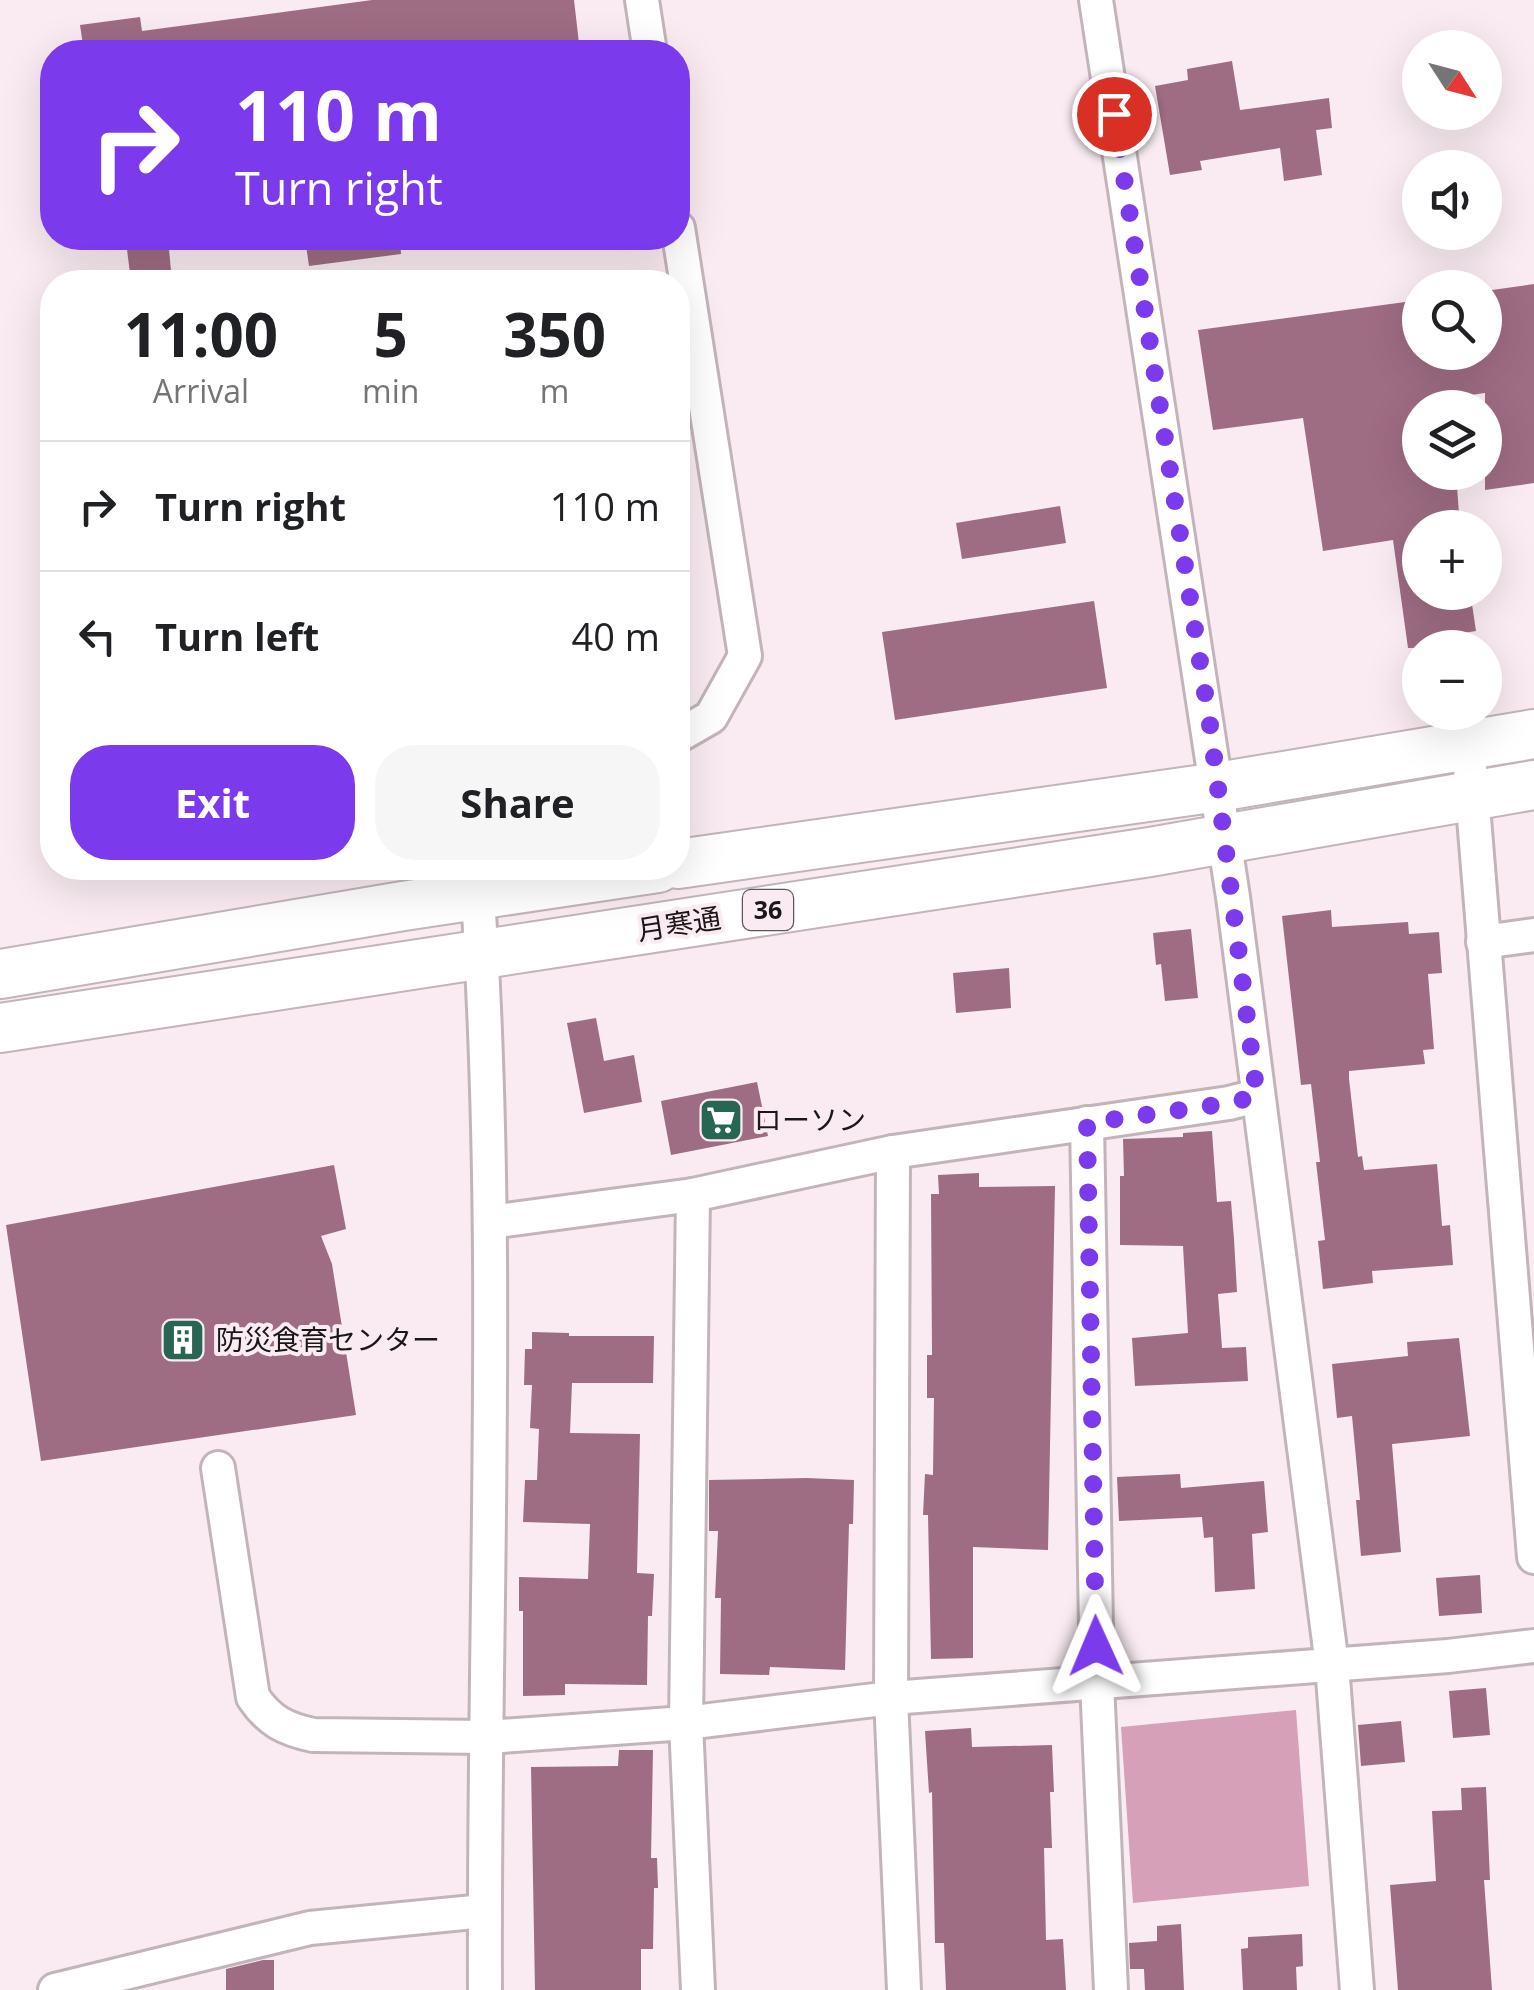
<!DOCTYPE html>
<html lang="en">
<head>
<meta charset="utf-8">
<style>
	:root { --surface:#fff; --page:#f6f6f6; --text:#202124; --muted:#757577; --line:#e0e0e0; --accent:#7c3aed }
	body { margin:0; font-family:"Open Sans","Noto Sans JP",sans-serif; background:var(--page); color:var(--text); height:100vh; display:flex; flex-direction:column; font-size:38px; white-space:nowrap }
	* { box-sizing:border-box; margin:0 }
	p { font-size:32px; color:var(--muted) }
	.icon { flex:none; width:55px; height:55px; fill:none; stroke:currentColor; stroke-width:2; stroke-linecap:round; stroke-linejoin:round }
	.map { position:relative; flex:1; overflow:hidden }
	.drawer { position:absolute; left:40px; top:270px; width:650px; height:610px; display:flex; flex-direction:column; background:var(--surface); border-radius:40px; box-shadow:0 10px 40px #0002 }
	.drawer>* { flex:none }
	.guide { position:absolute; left:40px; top:40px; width:650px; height:210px; border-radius:40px; box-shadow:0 10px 40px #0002; background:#7c3aed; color:#fff; overflow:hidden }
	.needle { width:65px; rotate:126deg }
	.tools { position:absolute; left:1402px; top:30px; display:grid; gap:20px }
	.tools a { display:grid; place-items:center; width:100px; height:100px; border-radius:50%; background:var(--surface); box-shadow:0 10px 40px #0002; font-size:50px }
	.pin { position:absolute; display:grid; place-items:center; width:85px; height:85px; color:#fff; margin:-42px; border:5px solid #fff; border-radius:50%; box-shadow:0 2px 10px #0007 }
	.me { position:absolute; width:110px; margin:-55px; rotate:359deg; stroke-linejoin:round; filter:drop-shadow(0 0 8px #0008) }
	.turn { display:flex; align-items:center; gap:35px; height:210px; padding:0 30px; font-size:45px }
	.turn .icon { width:130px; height:130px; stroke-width:2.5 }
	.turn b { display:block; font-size:70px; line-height:85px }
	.eta { display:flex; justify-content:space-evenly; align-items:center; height:170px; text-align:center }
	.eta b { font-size:60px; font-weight:700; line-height:70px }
	.cta { display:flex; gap:20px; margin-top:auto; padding:20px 30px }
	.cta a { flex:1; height:115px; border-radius:40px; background:var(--accent); color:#fff; font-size:40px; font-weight:700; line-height:115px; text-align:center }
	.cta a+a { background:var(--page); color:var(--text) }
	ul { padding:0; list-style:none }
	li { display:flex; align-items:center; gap:30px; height:130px; padding:0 30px; border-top:2px solid var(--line) }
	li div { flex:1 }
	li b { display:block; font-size:38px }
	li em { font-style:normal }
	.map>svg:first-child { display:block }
	.water { fill:#d5a0b8 }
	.building { fill:#9e6c83 }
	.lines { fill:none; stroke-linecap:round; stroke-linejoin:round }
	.minor-casing { stroke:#c2b5ba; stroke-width:38 }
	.highway-casing { stroke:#c2b5ba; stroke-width:52 }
	.minor { stroke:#fff; stroke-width:32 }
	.highway { stroke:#fff; stroke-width:48 }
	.route { stroke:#7c3aed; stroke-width:18; stroke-dasharray:0 32.4 }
	.labels { text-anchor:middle; stroke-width:8; stroke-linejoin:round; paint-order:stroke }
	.shield { fill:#f9ebf1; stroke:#5e575a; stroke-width:2.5 }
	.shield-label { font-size:25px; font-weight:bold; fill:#1b1719 }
	.street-label { font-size:28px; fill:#1b1719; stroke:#f9ebf1 }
	.poi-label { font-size:28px; fill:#1b1719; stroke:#f9ebf1; text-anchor:start }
</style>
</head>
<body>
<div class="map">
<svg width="1534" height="1990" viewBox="0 0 1534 1990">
	<rect width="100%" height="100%" fill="#f9ebf1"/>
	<polygon class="water" points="1296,1710 1309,1886 1133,1903 1121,1727"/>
	<g class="building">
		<polygon points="372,0 574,0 580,52 84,52 80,25 140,17 142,31"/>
		<polygon points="1232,61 1240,110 1329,98 1332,128 1316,130 1322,175 1284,181 1280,148 1200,161 1202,170 1170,175 1155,86 1188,80 1187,69"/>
		<polygon points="168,238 172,282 131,282 126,241"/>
		<polygon points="305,238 400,238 401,254 309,266"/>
		<polygon points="1534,284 1534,483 1485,490 1485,393 1420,402 1420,472 1456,472 1460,528 1420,528 1420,592 1453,592 1455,607 1472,604 1476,631 1457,634 1459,648 1408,648 1393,540 1323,551 1303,418 1213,430 1198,330 1420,300 1420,352 1485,352 1485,291"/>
		<polygon points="1060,506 1066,543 962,559 956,523"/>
		<polygon points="1094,601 1107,688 895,720 882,632"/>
		<polygon points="1331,910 1332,927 1408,922 1409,934 1439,932 1442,973 1428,974 1434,1049 1423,1050 1425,1064 1349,1071 1349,1079 1358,1157 1362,1156 1364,1170 1437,1164 1442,1226 1450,1225 1453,1265 1372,1271 1373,1283 1323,1289 1318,1241 1325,1240 1316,1162 1320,1162 1311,1084 1301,1085 1282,916"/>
		<polygon points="1191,929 1198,998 1165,1001 1161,964 1156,965 1153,933"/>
		<polygon points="1009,968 1011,1008 956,1013 953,973"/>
		<polygon points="596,1018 604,1061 634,1055 642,1102 584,1113 567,1023"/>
		<polygon points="757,1082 768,1136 671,1155 661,1101"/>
		<polygon points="1212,1131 1217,1202 1231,1201 1234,1239 1237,1292 1218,1294 1222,1348 1246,1347 1248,1381 1135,1386 1132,1338 1188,1333 1183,1246 1120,1245 1120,1176 1124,1176 1123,1139 1183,1137 1183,1133"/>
		<polygon points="334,1165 346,1229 321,1236 332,1264 356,1415 41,1461 6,1225"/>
		<polygon points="979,1173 979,1187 1055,1186 1048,1550 973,1547 973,1658 931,1659 928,1515 923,1515 925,1474 933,1475 934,1398 927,1398 927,1355 932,1355 931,1194 939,1194 938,1175"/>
		<polygon points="532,1332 569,1333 569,1336 654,1336 653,1383 572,1383 570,1433 640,1434 637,1573 654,1574 652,1616 648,1616 647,1685 565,1684 565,1695 523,1696 523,1611 519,1611 519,1577 588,1579 590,1524 523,1522 525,1480 537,1480 539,1429 530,1428 532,1385 524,1385 525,1349 532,1349"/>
		<polygon points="1459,1338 1470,1436 1392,1444 1401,1552 1361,1556 1356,1500 1360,1500 1352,1416 1337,1418 1332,1364 1408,1356 1407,1342"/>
		<polygon points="1180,1474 1181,1488 1264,1481 1268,1532 1252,1534 1255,1589 1215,1592 1213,1537 1204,1538 1202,1517 1119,1521 1117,1477"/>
		<polygon points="807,1478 854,1480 853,1524 849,1524 845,1670 770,1667 769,1675 720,1674 721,1598 715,1598 718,1531 709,1531 709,1480"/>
		<polygon points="1480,1575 1482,1613 1439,1616 1436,1578"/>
		<polygon points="1486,1688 1490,1735 1453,1738 1449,1691"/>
		<polygon points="1401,1721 1405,1762 1361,1766 1358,1725"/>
		<polygon points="971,1728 972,1747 1052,1745 1054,1792 1050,1792 1052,1848 1044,1848 1046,1940 1063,1939 1066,1990 946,1990 944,1943 935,1943 932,1792 929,1793 925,1731"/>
		<polygon points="619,1750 653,1750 651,1858 657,1858 658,1888 654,1888 653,1949 641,1949 641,1990 535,1990 531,1767 618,1766"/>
		<polygon points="1486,1787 1490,1880 1484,1880 1492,1990 1398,1990 1390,1885 1436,1881 1432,1811 1462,1810 1461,1788"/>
		<polygon points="1181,1924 1184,1990 1145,1990 1144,1969 1130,1969 1129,1943 1157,1941 1157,1926"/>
		<polygon points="1302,1934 1303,1966 1296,1967 1297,1990 1243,1990 1241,1949 1248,1948 1248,1937"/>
		<polygon points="263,1960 274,1960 274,1990 226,1990 226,1969"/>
	</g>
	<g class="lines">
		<defs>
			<g id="minor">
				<polyline points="642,0 650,52"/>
				<polyline points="1096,0 1233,897 1332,1665 1357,1990"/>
				<polyline points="678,228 745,656 711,717 678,736"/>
				<polyline points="1468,744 1534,1557"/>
				<path d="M 476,868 C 503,1241 483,1616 485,1990"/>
				<polyline points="1483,942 1534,935"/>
				<polyline points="1087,1123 1097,1683 1111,1990"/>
				<polyline points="893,1152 891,1698 904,1990"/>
				<polyline points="693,1195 686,1723 698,1990"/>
				<polyline points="490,1222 693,1195 893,1152 1229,1103 1257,1096"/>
				<path d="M 218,1468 L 253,1697 C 269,1721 285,1729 313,1735 L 487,1737 L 686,1723 L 891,1698 L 1448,1656 L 1534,1646"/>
				<polyline points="55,1990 310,1928 484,1911"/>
			</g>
			<g id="highway">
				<polyline points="678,864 1218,787 1534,734"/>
				<polyline points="0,974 403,906 658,868"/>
				<polyline points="0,1028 1150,852 1534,785"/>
			</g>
		</defs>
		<use href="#minor" class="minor-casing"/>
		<use href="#highway" class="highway-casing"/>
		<use href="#minor" class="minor"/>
		<use href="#highway" class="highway"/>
	</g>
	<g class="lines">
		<polyline class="route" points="1096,1646 1087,1123 1230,1103 1257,1096 1210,725 1114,114"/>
	</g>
	<defs>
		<symbol id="supermarket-square" viewBox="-11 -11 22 22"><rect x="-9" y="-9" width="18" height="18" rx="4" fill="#266653" stroke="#f9ebf1"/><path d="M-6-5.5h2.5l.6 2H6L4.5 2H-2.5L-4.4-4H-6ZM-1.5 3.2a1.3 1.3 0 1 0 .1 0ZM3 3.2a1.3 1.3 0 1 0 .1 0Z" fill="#fff"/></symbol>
		<symbol id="building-square" viewBox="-11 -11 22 22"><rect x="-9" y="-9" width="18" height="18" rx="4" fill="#266653" stroke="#f9ebf1"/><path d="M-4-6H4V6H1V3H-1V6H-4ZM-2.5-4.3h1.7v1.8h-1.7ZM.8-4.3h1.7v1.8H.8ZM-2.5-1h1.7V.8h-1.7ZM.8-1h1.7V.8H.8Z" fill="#fff"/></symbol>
	</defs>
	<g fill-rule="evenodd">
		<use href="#supermarket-square" x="696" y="1095" width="50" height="50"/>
		<use href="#building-square" x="158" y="1315" width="50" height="50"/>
	</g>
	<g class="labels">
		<rect class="shield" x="743" y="890" width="50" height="40" rx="8"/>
		<g class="shield-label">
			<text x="768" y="919">36</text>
		</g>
		<g class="street-label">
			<text transform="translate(679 924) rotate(-9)" y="10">月寒通</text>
		</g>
		<g class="poi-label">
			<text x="754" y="1130">ローソン</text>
			<text x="216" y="1350">防災食育センター</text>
		</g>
	</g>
</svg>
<div class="tools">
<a><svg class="needle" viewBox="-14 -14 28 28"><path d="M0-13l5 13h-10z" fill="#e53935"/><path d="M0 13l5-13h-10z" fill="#757577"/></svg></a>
<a><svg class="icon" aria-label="sound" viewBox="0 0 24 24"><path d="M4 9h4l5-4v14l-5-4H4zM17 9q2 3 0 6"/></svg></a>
<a><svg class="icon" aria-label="search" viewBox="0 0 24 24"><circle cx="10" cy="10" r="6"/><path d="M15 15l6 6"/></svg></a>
<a><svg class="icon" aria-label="layers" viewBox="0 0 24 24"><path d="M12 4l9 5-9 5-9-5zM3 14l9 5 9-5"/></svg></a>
<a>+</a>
<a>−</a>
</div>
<div class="pin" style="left:1114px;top:114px;background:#d93025"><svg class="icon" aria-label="arrive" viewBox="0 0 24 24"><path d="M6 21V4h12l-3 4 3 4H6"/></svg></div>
<svg class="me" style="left:1096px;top:1646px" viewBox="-20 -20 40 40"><path d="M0-17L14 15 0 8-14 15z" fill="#7c3aed" stroke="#fff" stroke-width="4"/></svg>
<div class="guide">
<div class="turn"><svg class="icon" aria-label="right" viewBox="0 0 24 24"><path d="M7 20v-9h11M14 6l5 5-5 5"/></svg><div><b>110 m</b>Turn right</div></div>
</div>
<section class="drawer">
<div class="eta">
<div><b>11:00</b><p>Arrival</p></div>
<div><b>5</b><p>min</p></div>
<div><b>350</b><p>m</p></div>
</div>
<ul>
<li><svg class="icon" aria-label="right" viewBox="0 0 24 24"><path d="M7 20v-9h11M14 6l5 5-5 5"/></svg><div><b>Turn right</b></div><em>110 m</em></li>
<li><svg class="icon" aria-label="left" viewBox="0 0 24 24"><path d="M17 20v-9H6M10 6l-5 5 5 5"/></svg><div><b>Turn left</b></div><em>40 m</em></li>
</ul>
<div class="cta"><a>Exit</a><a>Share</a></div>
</section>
</div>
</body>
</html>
